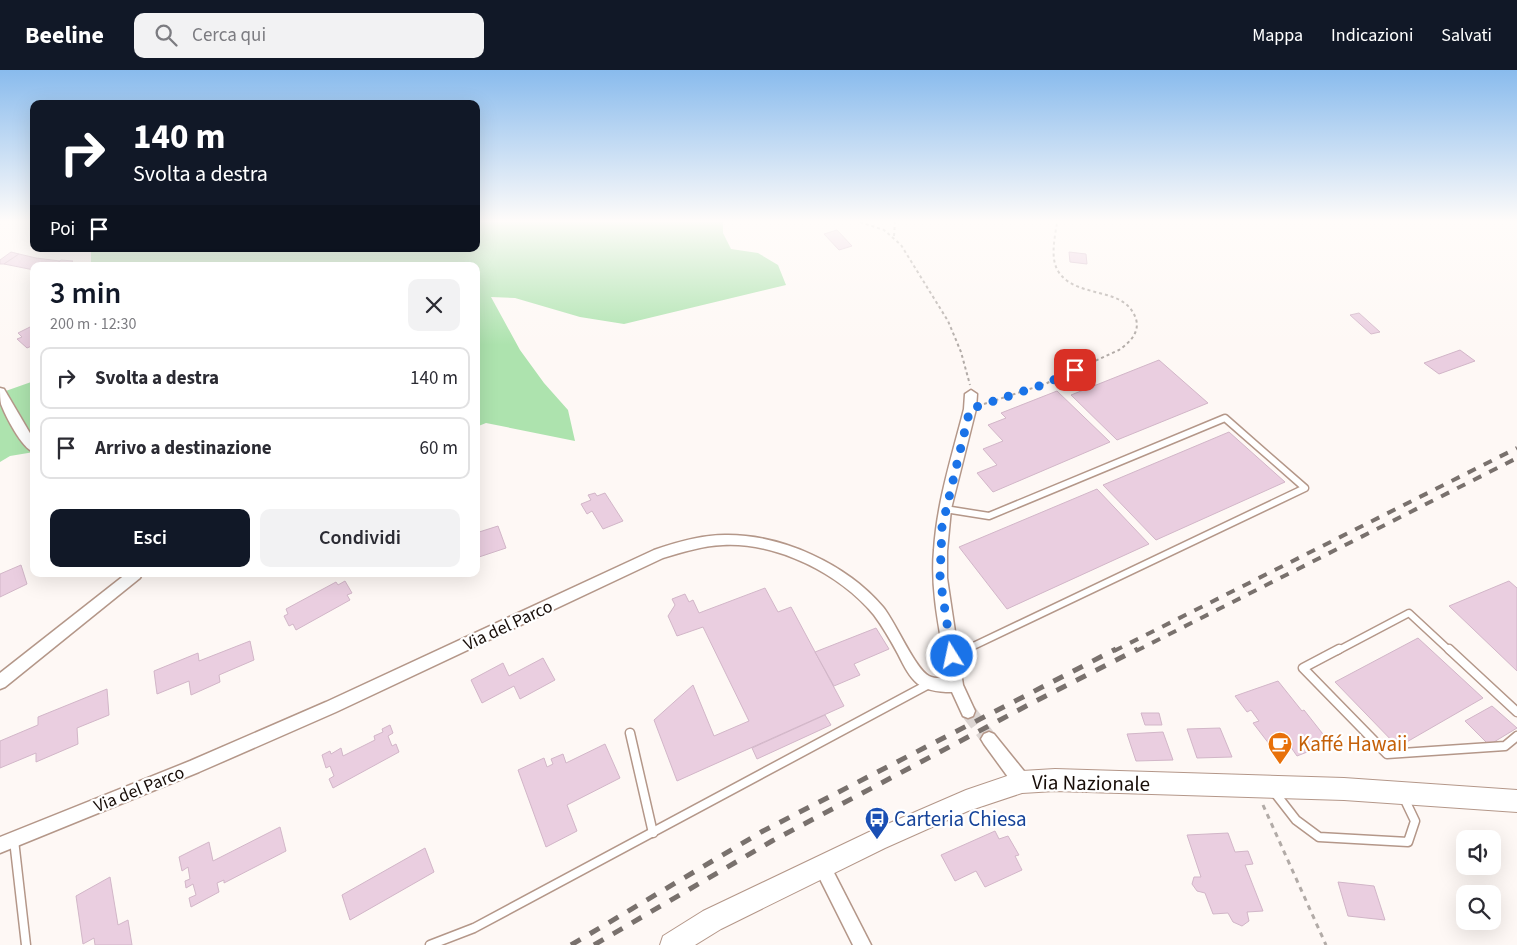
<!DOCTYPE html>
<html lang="it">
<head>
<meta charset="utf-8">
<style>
	:root { --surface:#fff; --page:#f2f2f3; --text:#2b2b33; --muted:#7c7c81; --line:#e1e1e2; --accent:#111827 }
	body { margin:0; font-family:"Source Sans 3",sans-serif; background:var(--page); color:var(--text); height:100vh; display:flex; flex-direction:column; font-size:19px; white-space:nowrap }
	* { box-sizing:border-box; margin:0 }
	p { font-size:16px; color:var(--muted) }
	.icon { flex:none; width:28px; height:28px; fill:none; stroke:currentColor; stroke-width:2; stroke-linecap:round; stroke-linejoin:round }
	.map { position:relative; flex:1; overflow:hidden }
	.sheet { position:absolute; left:30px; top:192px; width:450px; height:315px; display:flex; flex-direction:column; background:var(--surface); border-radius:10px; box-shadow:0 5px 20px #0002 }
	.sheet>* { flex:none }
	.banner { position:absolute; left:30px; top:30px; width:450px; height:152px; border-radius:10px; box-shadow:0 5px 20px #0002; background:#111827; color:#fff; overflow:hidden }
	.tools { position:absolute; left:1456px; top:760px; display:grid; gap:10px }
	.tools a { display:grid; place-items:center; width:45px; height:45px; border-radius:10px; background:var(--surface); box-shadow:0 5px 20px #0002; font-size:25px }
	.pin { position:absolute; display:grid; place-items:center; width:42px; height:42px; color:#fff; margin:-21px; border-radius:10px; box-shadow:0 2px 8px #0006 }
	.me { position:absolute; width:55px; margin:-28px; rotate:350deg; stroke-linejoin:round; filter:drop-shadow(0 0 4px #0008) }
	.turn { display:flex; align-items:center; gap:18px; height:105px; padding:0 20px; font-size:22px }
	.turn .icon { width:65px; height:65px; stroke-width:2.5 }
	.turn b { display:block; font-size:35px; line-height:42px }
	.then { display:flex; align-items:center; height:48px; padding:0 20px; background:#0003; gap:10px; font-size:19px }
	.round { display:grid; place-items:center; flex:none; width:52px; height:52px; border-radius:10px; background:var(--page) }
	.overview { display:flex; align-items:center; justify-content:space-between; height:85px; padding:0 20px }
	h1 { font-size:30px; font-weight:600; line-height:38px; color:var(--accent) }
	.primary-button { display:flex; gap:10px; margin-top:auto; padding:10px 20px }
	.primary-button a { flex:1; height:58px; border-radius:10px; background:var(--accent); color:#fff; font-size:20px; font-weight:600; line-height:58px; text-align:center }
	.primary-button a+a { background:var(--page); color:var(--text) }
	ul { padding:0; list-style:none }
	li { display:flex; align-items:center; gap:15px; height:62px; margin:0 10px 8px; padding:0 10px; border:2px solid var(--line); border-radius:10px }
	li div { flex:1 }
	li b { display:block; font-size:19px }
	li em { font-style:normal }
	header { display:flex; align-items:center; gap:30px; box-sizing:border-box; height:70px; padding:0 25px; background:var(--accent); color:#fff }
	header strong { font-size:24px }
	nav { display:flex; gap:28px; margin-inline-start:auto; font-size:18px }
	.search { width:350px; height:45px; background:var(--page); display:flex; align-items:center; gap:12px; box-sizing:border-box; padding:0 18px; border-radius:10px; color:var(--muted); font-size:19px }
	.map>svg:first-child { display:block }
	.green { fill:#ade3ae }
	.building { fill:#eacee0; stroke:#d2b6c8 }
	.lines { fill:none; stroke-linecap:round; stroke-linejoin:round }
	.street-tunnel { stroke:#dcd5d2; stroke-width:16; stroke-dasharray:16 8; stroke-linecap:butt }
	.lane-far1-casing { stroke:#b49789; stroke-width:9 }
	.lane-casing { stroke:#b49789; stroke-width:11 }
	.street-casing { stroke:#b49789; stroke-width:3 }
	.secondary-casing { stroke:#b49789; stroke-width:2 }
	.path-far1 { stroke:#b2aba7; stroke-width:2; stroke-dasharray:3 3; stroke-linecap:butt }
	.path { stroke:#b2aba7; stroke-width:3; stroke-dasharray:5 5; stroke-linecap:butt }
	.lane-far1 { stroke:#fff; stroke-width:6 }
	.lane { stroke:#fff; stroke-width:8 }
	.street { fill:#fff; fill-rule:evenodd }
	.secondary { fill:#fff; fill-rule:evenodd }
	.rail-far1 { stroke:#79716d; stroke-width:4; stroke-dasharray:9 9; stroke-linecap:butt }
	.rail { stroke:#79716d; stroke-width:5; stroke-dasharray:11 11; stroke-linecap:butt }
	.route { stroke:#1a73e8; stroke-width:9; stroke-dasharray:0 16.2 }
	.labels { text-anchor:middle; stroke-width:4.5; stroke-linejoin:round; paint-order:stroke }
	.street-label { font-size:18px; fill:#180e09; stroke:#fff }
	.near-food-label { font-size:21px; fill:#c56008; stroke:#fff; text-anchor:start }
	.near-street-label { font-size:21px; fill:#180e09; stroke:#fff }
	.near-transit-label { font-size:21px; fill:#164399; stroke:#fff; text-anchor:start }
</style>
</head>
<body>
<header>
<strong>Beeline</strong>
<div class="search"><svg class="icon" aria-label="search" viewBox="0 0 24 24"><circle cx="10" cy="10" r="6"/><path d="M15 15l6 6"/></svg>Cerca qui</div>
<nav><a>Mappa</a><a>Indicazioni</a><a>Salvati</a></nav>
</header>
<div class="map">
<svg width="1517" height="875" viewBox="0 0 1517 875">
	<rect width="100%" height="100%" fill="#fef8f5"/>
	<g class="green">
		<polygon points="476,152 723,152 723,163 731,179 758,183 778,195 786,215 624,254 580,247 515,228 491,227 520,280 544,313 568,340 575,371 486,353 476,357 476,196 91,196 91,179 476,179"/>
		<polygon points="34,311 34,382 10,386 0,392 0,323"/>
	</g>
	<g class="building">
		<polygon points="837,160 852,176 839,180 824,164"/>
		<polygon points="11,182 19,184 4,194 0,194 0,190"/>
		<polygon points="1069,182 1086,184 1087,194 1070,192"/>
		<polygon points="19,184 36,188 60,191 54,196 34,196 34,200 4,194"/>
		<polygon points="61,190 73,191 67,196 54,196"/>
		<polygon points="1359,243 1380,262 1371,264 1350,245"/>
		<polygon points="34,255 34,275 27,278 17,269 22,267 18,263"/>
		<polygon points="1460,280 1475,291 1439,304 1424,293"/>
		<polygon points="1159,290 1208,333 1117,370 1071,325"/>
		<polygon points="1057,321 1110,372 993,422 977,403 997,395 983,379 1003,371 988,355 1006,348 1001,343"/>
		<polygon points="1229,362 1285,412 1156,470 1103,415"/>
		<polygon points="1097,419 1149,474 1007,539 959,477"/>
		<polygon points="595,423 597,426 605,423 623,451 603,459 592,441 587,444 581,434 591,430 588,425"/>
		<polygon points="498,456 506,478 476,488 476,463"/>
		<polygon points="21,495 27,514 0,527 0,504"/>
		<polygon points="345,511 352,523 347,525 350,530 296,560 293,554 289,556 284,546 288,544 286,539 336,512 338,515"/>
		<polygon points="1509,511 1517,518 1517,601 1449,536"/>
		<polygon points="765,518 778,542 791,537 844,636 677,711 654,650 693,615 714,666 749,651 703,557 677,566 668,546 675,535 672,529 685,524 689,532 693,530 699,543"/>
		<polygon points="876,558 889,579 854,594 860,605 834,616 815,582"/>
		<polygon points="1418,568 1483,628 1398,677 1335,612"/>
		<polygon points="250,571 254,590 219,605 220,612 191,625 189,611 157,624 154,601 198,583 199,591"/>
		<polygon points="543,588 555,610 520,629 514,616 482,633 471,610 503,593 509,606"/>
		<polygon points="1278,611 1302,641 1304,640 1330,673 1297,686 1288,673 1273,679 1253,653 1259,651 1251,640 1247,642 1235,626"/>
		<polygon points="107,619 109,645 77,658 78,674 36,692 36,683 0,698 0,671 38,655 38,647"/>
		<polygon points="1492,636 1517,658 1489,675 1465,651"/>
		<polygon points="1141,643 1159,643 1162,655 1145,655"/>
		<polygon points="825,645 831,655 757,689 752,678"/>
		<polygon points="390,655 393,663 388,666 392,676 396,674 399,682 333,718 329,709 334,706 330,696 326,698 322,685 330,681 331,684 341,678 343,686 375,670 374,666 383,662 382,659"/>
		<polygon points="1220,658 1232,687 1197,688 1187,659"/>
		<polygon points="1163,662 1173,690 1136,691 1127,664"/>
		<polygon points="605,674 620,708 567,735 577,761 546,777 518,700 544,688 547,697 553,694 551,689 563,684 566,693"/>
		<polygon points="280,757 286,781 224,813 224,810 217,813 219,822 191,837 189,828 196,825 193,814 186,818 185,811 190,809 188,797 182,801 179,787 209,772 213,791"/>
		<polygon points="995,761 999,769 1008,766 1019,785 1015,786 1022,800 985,817 976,801 955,811 941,785"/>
		<polygon points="1228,763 1235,782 1248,781 1253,794 1245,795 1263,841 1247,842 1249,851 1242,856 1233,852 1228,843 1213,844 1205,823 1197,821 1192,814 1194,807 1201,807 1187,765"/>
		<polygon points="425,778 434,802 350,850 342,825"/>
		<polygon points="110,807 118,855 128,850 132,875 95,875 94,868 83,874 76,826"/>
		<polygon points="1338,812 1374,816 1385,850 1348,846"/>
	</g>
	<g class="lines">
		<polyline class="street-tunnel" points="968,641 989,669"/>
		<defs>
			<g id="lane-far1">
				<polyline points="945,439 989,446 1225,348 1305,418 963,581"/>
				<polyline points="1337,581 1409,543 1450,581"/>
			</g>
			<g id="lane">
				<polyline points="1339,579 1303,598 1387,684 1505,676 1517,666"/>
				<polyline points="1449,579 1517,642"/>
				<polyline points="951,586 965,579"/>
				<polyline points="630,663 653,763"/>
				<polyline points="1275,723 1296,750 1319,767 1408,772 1415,751 1404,728"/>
				<polyline points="14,770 26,875"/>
				<polyline points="430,875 474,858 929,614"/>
			</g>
			<g id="street">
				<path d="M 0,318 L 4,319 L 34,370 L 34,382 C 22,379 5,345 1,334 C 0,329 0,323 0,318 Z"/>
				<path d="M 971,320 L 977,324 L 976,339 L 951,439 L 947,481 L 947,508 L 963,615 L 975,641 L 973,646 L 968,648 L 963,646 L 952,622 C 918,622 912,612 898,584 C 891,571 883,557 874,545 C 840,504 777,472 723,475 C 702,476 683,482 663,488 L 336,642 L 199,702 L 0,783 L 0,767 L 190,691 L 326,632 L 654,480 C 677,472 701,465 725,465 C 781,464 847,494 883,537 C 896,553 915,599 929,606 C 934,609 942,608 948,608 C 941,567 930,522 934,480 C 937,432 952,386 964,339 L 965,324 Z"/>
				<polygon points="126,504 142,504 140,508 5,617 0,619 0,603"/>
				<polygon points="989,662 994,664 1028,706 1030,712 1028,718 1022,720 1016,718 984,674 981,669 984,664"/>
				<polygon points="822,789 828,791 871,875 853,875 814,797 816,791"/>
			</g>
			<polygon id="secondary" points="1055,699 1344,708 1517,720 1517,742 1344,730 1055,721 1022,723 968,741 885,778 721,859 695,875 660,875 663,866 703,841 869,762 966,720 1022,701"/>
		</defs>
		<use href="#lane-far1" class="lane-far1-casing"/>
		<use href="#lane" class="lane-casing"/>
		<use href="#street" class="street-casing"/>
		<use href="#secondary" class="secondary-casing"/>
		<g class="path-far1">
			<polyline points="860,152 884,160 901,175 948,251 961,282 970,315"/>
			<polyline points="894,166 895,152"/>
			<path d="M 984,334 L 1045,314 L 1119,280 C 1129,273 1140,263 1136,249 C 1125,216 1080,229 1060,204 C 1049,190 1055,168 1057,152"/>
		</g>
		<polyline class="path" points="1263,735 1326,875"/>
		<use href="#lane-far1" class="lane-far1"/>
		<use href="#lane" class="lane"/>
		<use href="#street" class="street"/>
		<use href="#secondary" class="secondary"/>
		<g class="rail-far1">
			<polyline points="1114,581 1517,378"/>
			<polyline points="1136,581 1517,388"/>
		</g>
		<g class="rail">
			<polyline points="571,875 763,761 1116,579"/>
			<polyline points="594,875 772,771 1032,633 1138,579"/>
		</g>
	</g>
	<linearGradient id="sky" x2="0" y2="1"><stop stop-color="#89bbed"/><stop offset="0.55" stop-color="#fffcfa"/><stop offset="1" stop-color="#fffcfa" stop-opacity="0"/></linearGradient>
	<rect width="1517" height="275" fill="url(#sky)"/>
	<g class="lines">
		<polyline class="route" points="952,586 940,508 942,457 970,339 1045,314 1075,300"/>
	</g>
	<defs>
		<symbol id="cafe-pin" viewBox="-11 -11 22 30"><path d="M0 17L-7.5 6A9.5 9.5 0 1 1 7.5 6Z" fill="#e8710a" stroke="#fff"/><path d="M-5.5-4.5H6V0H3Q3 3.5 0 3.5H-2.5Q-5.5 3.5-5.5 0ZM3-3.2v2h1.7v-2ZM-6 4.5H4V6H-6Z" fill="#fff"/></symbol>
		<symbol id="bus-pin" viewBox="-11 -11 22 30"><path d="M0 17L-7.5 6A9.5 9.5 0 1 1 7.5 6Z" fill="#1a4fb4" stroke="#fff"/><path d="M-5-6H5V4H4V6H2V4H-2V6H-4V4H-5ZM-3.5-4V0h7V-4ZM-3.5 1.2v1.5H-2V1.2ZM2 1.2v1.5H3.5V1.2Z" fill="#fff"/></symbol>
	</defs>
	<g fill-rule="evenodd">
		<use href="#cafe-pin" x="1266" y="660" width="28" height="38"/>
		<use href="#bus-pin" x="863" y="735" width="28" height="38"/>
	</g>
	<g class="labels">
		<g class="street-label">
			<text transform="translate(508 555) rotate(-25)" y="6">Via del Parco</text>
			<text transform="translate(139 719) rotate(-22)" y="6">Via del Parco</text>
		</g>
		<g class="near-food-label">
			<text x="1298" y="681">Kaffé Hawaii</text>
		</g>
		<g class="near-street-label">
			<text transform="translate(1091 713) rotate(1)" y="7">Via Nazionale</text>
		</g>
		<g class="near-transit-label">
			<text x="894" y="756">Carteria Chiesa</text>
		</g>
	</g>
</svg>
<div class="tools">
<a><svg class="icon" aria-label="sound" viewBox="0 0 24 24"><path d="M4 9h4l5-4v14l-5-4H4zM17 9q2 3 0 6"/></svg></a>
<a><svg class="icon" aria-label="search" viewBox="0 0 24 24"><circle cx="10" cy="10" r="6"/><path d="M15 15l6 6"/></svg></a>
</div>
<div class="pin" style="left:1075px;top:300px;background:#d93025"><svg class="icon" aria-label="arrive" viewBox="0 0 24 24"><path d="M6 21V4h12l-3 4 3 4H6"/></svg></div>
<svg class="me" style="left:952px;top:586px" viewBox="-20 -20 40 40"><circle r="17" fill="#1a73e8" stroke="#fff" stroke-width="3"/><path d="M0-11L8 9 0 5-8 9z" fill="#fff"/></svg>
<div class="banner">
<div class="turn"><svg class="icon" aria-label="right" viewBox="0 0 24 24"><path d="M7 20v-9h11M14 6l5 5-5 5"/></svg><div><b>140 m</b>Svolta a destra</div></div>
<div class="then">Poi<svg class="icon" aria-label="arrive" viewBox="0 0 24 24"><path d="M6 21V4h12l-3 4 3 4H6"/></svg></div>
</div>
<section class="sheet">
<div class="overview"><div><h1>3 min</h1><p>200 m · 12:30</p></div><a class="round"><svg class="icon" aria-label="close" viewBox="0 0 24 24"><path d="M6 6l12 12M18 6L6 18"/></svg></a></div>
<ul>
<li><svg class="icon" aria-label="right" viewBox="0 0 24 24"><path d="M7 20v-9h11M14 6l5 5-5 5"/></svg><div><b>Svolta a destra</b></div><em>140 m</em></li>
<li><svg class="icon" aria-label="arrive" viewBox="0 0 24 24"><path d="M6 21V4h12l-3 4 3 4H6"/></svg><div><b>Arrivo a destinazione</b></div><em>60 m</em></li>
</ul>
<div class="primary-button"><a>Esci</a><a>Condividi</a></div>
</section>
</div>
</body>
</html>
